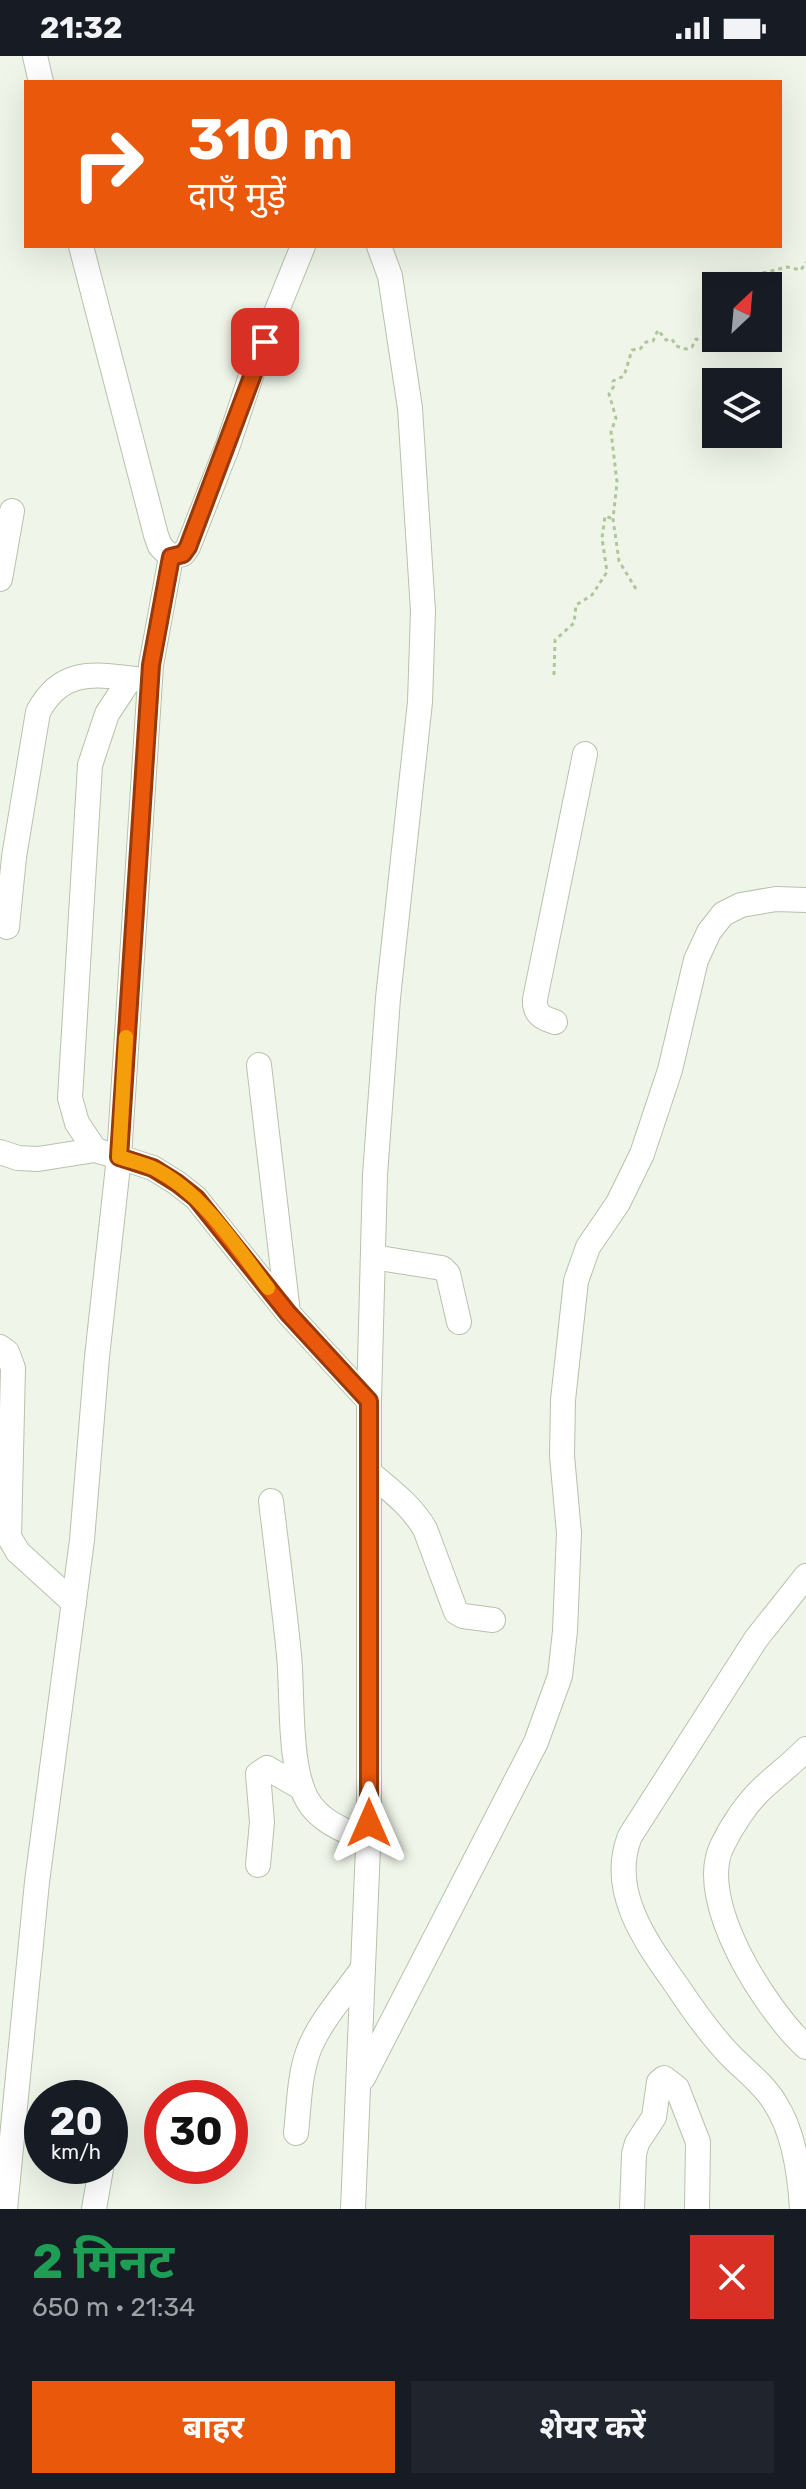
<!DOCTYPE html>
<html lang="hi">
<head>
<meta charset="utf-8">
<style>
	:root { --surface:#171b24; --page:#20242c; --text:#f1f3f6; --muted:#9ea1a6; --accent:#ea580c }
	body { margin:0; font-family:Rubik,"Noto Sans Devanagari",sans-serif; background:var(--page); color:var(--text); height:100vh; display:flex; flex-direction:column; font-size:30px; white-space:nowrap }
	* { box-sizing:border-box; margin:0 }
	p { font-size:26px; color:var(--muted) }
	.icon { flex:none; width:44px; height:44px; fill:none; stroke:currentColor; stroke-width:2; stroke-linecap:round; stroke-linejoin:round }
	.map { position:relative; height:2153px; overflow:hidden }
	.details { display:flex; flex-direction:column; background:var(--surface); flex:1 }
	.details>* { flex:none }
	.hud { position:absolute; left:24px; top:24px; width:758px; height:168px; border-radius:0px; box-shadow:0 8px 32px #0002; background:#ea580c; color:#fff; overflow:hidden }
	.needle { width:52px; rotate:26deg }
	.tools { position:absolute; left:702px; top:216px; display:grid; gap:16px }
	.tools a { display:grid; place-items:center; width:80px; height:80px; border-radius:0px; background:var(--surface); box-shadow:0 8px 32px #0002; font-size:40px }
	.speed { position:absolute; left:24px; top:2024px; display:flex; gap:16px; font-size:40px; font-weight:700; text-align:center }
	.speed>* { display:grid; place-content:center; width:104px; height:104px; border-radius:50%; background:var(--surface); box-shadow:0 8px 32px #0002; line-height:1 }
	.speed small { font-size:20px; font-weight:400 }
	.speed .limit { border:12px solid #d22; background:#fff; color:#111 }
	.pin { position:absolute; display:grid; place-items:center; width:68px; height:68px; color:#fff; margin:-34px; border-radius:16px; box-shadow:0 4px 12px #0006 }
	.me { position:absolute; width:88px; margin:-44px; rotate:0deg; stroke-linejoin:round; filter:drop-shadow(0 0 6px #0008) }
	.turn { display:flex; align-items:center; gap:28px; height:168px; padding:0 32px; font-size:36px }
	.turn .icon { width:104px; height:104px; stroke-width:2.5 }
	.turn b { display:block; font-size:56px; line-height:68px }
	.round { display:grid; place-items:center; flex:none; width:84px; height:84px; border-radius:0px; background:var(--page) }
	.overview { display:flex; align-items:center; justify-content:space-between; height:136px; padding:0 32px }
	h1 { font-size:48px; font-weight:700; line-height:60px; color:#1e9e55 }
	.cta { display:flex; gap:16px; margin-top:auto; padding:16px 32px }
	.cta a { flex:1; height:92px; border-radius:0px; background:var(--accent); color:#fff; font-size:32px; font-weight:700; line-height:92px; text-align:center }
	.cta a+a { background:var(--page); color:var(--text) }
	.status { display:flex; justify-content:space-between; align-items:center; height:56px; padding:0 40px; background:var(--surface); direction:ltr }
	.status svg { height:22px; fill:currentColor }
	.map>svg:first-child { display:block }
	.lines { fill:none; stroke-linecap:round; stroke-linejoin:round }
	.minor-casing { stroke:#b6c2aa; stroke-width:26 }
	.path { stroke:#b0c69a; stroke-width:3; stroke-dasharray:4 4; stroke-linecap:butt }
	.minor { stroke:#fff; stroke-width:24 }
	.route-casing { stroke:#983908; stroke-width:20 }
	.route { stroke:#ea580c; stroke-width:14 }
	.slow { stroke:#f59e0b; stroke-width:14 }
</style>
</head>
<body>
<div class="status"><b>21:32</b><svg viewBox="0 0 49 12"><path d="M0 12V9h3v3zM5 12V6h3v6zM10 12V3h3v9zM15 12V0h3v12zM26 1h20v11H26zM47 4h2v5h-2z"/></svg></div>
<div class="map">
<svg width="806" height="2153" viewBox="0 0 806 2153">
	<rect width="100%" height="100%" fill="#eff6e9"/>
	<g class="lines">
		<defs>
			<g id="minor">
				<polyline points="35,0 41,26"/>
				<polyline points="81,190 156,479 160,490 171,501"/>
				<polyline points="171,501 151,609 119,1101 153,1112 177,1127 196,1142 288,1257 369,1345"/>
				<polyline points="171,501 183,498 188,491 228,389 254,311 303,190"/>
				<polyline points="0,523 12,455"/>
				<path d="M 7,871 L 14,801 L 38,656 C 63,609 99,619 144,624"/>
				<path d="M 555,966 C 542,962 534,958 535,943 L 585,698"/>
				<polyline points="259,1009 288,1257"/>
				<polyline points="95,1094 77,1067 70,1042 90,709 107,658 130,623"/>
				<polyline points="0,1096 18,1102 38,1103 95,1094 119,1101 97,1301 82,1484 37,1826 5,2153"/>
				<polyline points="373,1201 442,1212 448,1218 459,1266"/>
				<polyline points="0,1291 7,1296 13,1312 9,1481 18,1496 74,1547"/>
				<path d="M 369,1416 C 390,1434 411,1449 425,1473 L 456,1556 L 463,1560 L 493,1564"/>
				<path d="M 271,1445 C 277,1496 284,1548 289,1599 C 293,1639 288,1712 308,1745 C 321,1767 347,1775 368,1786"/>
				<path d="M 806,1693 C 793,1707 779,1717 765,1730 C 748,1745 732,1769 722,1790 C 695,1845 766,1954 806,1991"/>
				<polyline points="258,1809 262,1766 258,1718 267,1712 302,1732"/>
				<polyline points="363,2022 536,1686 560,1620 565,1575 569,1477 562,1400 563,1344 576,1225 588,1191 618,1147 642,1098 670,1014 696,904 709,876 723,858 741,849 776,843 806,844"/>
				<path d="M 296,2077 C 299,2050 299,2022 308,1996 C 319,1966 345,1938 363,1912"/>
				<polyline points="94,2153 101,2113"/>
				<polyline points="353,2153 369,1767 369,1345 375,1119 388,942 420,646 423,555 410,352 390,220 379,190"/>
				<polyline points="632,2153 634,2098 637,2087 654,2061 659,2026 664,2022 677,2032 698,2086 697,2153"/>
				<path d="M 802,2153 C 800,2119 794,2076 775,2047 C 764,2028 744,2014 729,1998 C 709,1977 693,1954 677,1930 C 646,1886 608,1835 630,1780 L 756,1583 L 806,1520"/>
			</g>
		</defs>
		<use href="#minor" class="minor-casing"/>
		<g class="path">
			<polyline points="738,230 744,223 759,224 763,217 787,211 801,214 806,206"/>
			<polyline points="716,269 713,272 716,277"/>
			<polyline points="636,533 619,505 613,463 617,426 611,376 616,362 609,338 614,330 613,325 624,320 632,294 640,293 646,286 653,285 658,274 666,284 672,283 676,290 686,293 692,291 696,283 711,288 718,282"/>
			<polyline points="554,619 555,584 574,567 576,549 592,539 607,516 602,482 605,460 613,463"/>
		</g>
		<use href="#minor" class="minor"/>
	</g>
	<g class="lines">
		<defs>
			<polyline id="route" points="265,286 188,491 183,498 171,501 151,609 119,1101 153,1112 177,1127 196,1142 288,1257 369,1345 369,1767"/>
		</defs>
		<use href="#route" class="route-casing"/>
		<use href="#route" class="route"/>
		<path class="slow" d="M 126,981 L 119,1101 C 131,1105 144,1108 155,1113 C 204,1138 236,1190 268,1232"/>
	</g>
</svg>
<div class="tools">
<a><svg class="needle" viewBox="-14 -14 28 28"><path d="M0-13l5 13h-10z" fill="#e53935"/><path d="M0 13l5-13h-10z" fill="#9ea1a6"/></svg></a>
<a><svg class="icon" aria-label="layers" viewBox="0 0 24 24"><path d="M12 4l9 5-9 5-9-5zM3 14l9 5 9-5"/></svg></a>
</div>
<div class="speed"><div>20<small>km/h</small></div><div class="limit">30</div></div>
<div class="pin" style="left:265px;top:286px;background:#d93025"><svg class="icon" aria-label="arrive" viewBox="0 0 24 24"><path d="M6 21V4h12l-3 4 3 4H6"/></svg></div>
<svg class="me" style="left:369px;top:1767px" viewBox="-20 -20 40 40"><path d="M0-17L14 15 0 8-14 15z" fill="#ea580c" stroke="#fff" stroke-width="4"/></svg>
<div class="hud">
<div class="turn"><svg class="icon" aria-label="right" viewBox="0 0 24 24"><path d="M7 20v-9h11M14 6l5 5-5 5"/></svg><div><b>310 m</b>दाएँ मुड़ें</div></div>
</div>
</div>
<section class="details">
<div class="overview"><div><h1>2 मिनट</h1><p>650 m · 21:34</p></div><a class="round" style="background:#d93025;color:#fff"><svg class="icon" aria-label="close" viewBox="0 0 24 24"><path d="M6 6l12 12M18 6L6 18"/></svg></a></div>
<div class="cta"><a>बाहर</a><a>शेयर करें</a></div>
</section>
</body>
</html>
